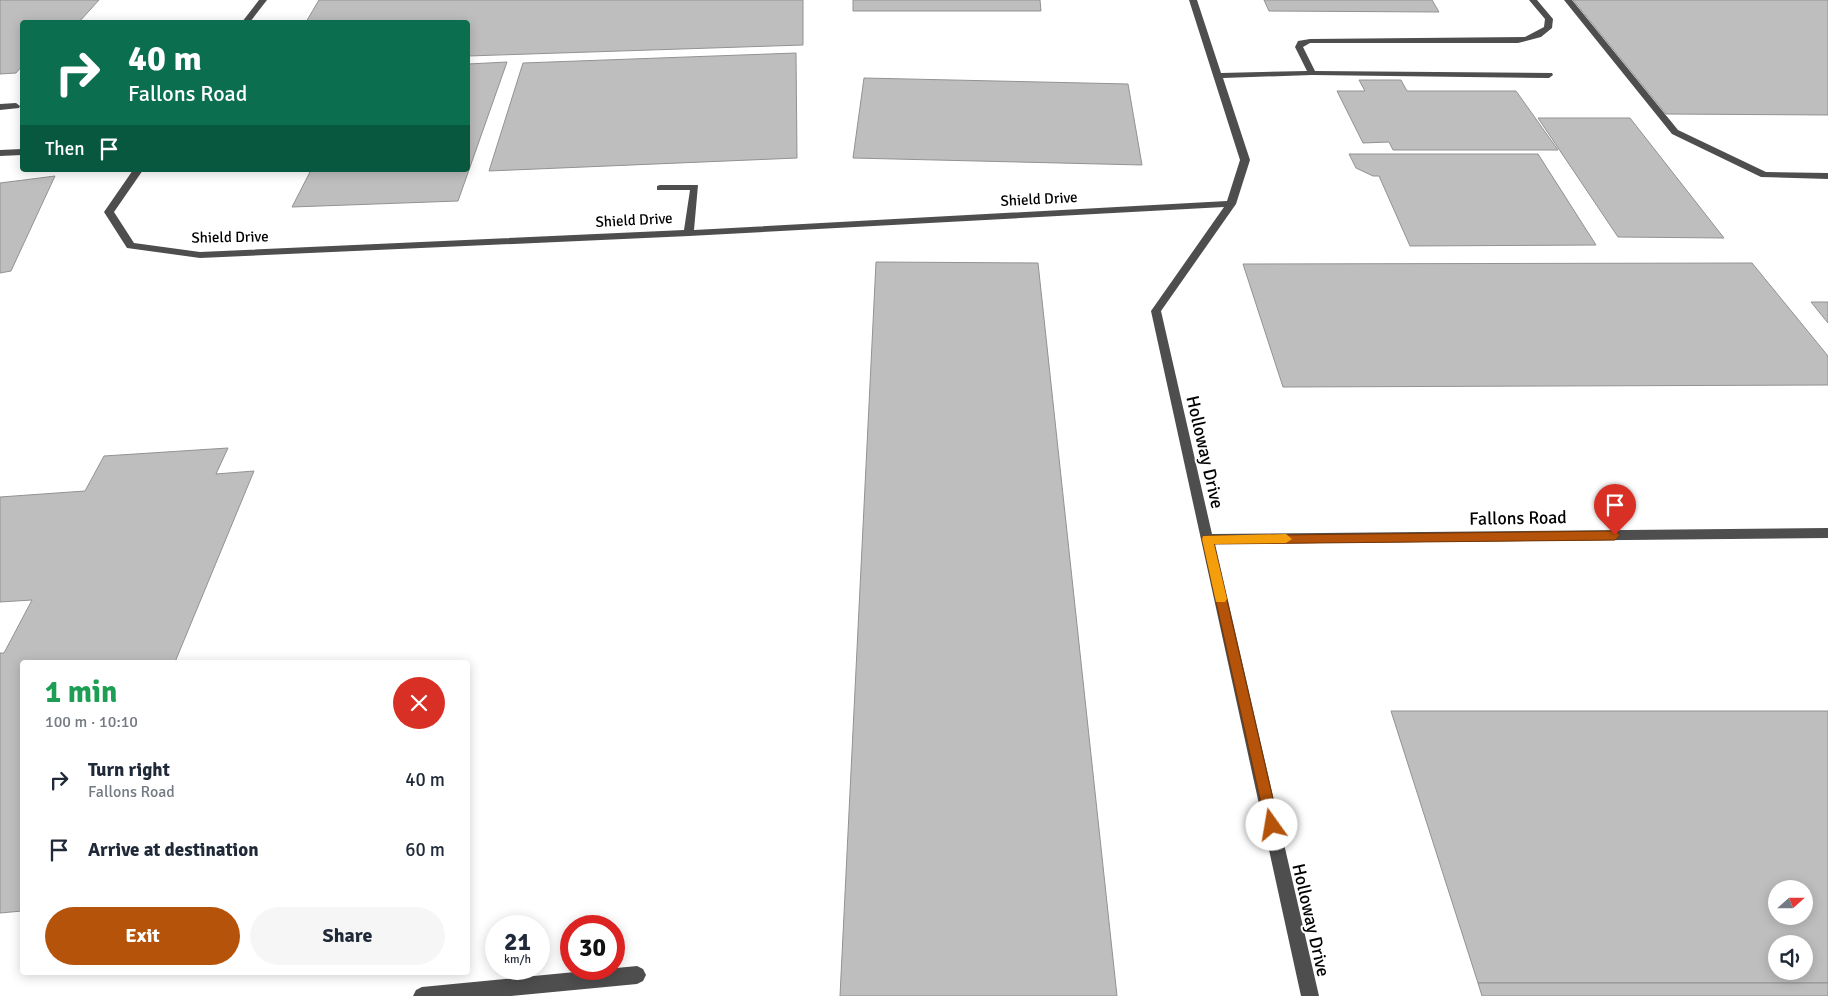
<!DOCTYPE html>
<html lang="en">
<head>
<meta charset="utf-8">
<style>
	:root { --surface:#fff; --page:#f6f6f7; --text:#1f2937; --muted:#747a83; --accent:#b45309 }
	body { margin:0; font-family:Signika,sans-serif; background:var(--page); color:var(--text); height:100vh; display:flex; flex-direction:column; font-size:19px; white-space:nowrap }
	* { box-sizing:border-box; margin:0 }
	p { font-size:16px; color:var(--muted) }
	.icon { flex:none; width:28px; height:28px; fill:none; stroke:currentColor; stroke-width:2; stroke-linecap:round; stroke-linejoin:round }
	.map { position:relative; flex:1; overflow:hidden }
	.side { position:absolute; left:20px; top:660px; width:450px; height:315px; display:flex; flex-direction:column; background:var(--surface); border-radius:5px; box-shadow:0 2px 12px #0003 }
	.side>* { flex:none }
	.banner { position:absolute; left:20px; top:20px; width:450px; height:152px; border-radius:5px; box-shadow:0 2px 12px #0003; background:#0b6e4f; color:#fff; overflow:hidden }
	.needle { width:32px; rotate:69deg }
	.buttons { position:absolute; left:1768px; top:880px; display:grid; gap:10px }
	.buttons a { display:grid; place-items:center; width:45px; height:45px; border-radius:50%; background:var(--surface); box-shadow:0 2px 12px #0003; font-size:25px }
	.speed { position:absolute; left:485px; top:915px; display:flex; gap:10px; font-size:25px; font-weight:700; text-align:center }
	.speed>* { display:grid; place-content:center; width:65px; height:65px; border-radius:50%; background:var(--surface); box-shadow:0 2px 12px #0003; line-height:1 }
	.speed small { font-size:12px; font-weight:400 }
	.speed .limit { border:8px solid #d22; background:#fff; color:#111 }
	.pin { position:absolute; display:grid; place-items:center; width:42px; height:42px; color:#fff; margin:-51px -21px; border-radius:50% 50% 50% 0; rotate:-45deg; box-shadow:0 0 5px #0007 }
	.pin .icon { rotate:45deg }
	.me { position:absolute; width:55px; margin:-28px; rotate:347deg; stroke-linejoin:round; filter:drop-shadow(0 0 4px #0008) }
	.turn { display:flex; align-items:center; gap:18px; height:105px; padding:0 25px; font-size:22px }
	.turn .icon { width:65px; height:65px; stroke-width:2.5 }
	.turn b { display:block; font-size:35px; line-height:42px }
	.then { display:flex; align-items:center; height:48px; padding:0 25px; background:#0003; gap:10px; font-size:19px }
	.round { display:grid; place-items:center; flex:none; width:52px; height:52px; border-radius:26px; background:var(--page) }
	.overview { display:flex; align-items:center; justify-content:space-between; height:85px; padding:0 25px }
	h1 { font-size:30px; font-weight:700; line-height:38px; color:#1e9e55 }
	.primary-button { display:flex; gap:10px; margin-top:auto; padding:10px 25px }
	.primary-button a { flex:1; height:58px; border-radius:30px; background:var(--accent); color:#fff; font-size:20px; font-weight:700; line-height:58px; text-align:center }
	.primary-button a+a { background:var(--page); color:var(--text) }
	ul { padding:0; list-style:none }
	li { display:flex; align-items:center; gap:15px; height:70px; padding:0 25px }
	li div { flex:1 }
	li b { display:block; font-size:19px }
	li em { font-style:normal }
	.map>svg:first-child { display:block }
	.building { fill:#bebebe; stroke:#929292; fill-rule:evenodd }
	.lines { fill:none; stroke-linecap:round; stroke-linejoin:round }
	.minor { fill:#4e4e4e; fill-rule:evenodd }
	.route { fill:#b45309; stroke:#753606 }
	.slow { fill:#f59e0b }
	.labels { text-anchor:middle; stroke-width:4; stroke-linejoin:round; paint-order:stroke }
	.far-street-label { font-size:15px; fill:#000; stroke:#fff }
	.street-label { font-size:18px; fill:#000; stroke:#fff }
</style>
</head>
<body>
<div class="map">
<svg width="1828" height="996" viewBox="0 0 1828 996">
	<rect width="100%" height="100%" fill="#fff"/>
	<g class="building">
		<polygon points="0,0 99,0 79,22 22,22 22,66 16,73 0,74"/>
		<polygon points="319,0 803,0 803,45 468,56 468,22 306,22"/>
		<polygon points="853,0 1040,0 1041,11 853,11"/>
		<polygon points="1264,0 1432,0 1439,12 1269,11"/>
		<polygon points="1573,0 1828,0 1828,115 1666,114"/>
		<polygon points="796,53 797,158 489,171 523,63"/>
		<polygon points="507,62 458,201 292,207 311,170 468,170 468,64"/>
		<polygon points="864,78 1128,84 1142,165 853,158"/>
		<polygon points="1359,80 1401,80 1407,91 1516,91 1558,150 1393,150 1389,142 1363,143 1337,91 1365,91"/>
		<polygon points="1538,118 1630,118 1724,238 1618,237"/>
		<polygon points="1349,154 1538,154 1596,245 1410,246 1379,176 1373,176 1356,168"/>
		<polygon points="55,176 11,271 0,273 0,183"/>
		<polygon points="876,262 1038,263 1117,996 840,996"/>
		<polygon points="1752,263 1828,356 1828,385 1283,387 1243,264"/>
		<polygon points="1811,302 1828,302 1828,323"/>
		<polygon points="228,448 216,474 254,471 175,662 22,662 22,911 0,913 0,653 4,653 32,600 0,602 0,497 85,491 104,456"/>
		<path d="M 1391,711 L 1828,711 L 1828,983 L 1478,983 ZM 1776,889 L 1804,889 L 1804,916 L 1776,916 ZM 1776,944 L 1804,944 L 1804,971 L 1776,971 Z"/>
		<polygon points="1478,983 1828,983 1828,996 1482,996"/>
	</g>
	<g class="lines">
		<g class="minor">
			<polygon points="259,0 267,0 250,22 242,22"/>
			<polygon points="1189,0 1197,0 1221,73 1307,71 1295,47 1298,41 1310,39 1525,37 1544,27 1545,19 1529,0 1537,0 1553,19 1552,28 1541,37 1518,43 1310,43 1303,47 1315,71 1552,73 1553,75 1549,78 1312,75 1223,78 1250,160 1236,204 1161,311 1212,534 1828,528 1828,538 1215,544 1319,996 1301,996 1151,311 1224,207 689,236 200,258 127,248 104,212 133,170 143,170 114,212 134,243 200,252 684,230 690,190 657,190 657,186 660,185 698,185 694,230 1227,201 1240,160"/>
			<polygon points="1564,0 1572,0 1678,130 1766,172 1828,173 1828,179 1761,177 1672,134"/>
			<polygon points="16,103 20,106 19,108 0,110 0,104"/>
			<polygon points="22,149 22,155 0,156 0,150"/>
			<polygon points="637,966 643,969 646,975 643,981 637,984 511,996 413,996 416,990 422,987"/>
		</g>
	</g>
	<polygon class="route" points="1615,531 1620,535 1615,540 1214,544 1279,825 1277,830 1272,832 1267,830 1202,539 1203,536"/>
	<polygon class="slow" points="1286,534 1292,539 1286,543 1214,544 1227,599 1225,602 1216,602 1202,539 1203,536"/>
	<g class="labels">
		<g class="far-street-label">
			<text transform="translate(1039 199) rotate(-3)" y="5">Shield Drive</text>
			<text transform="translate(634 220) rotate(-3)" y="5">Shield Drive</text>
			<text transform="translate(230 237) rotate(-1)" y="5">Shield Drive</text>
		</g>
		<g class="street-label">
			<text transform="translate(1205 452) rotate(77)" y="6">Holloway Drive</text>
			<text transform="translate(1518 518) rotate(-1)" y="6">Fallons Road</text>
			<text transform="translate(1311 920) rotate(77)" y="6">Holloway Drive</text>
		</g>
	</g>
</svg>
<div class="buttons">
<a><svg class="needle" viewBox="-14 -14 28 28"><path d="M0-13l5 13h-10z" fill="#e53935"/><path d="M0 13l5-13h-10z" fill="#747a83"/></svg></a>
<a><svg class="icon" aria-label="sound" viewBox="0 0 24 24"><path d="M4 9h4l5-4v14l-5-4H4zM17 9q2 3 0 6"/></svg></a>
</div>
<div class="speed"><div>21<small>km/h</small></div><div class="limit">30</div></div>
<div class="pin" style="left:1615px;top:535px;background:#d93025"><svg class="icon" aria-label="arrive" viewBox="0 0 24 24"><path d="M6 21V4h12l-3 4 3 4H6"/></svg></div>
<svg class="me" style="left:1272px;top:825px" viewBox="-20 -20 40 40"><circle r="19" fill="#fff"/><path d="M0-13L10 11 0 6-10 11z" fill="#b45309"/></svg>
<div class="banner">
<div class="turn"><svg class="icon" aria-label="right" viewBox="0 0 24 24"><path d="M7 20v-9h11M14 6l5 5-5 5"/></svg><div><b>40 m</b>Fallons Road</div></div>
<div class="then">Then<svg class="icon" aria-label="arrive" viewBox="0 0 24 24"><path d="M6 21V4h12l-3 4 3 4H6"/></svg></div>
</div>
<section class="side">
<div class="overview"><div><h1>1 min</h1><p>100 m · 10:10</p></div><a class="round" style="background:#d93025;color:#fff"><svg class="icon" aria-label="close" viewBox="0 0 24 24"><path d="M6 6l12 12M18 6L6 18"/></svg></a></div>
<ul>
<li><svg class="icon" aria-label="right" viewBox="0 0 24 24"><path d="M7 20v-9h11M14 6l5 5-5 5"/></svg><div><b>Turn right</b><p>Fallons Road</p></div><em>40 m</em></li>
<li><svg class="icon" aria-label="arrive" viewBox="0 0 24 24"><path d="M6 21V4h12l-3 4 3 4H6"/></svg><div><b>Arrive at destination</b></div><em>60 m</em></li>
</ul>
<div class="primary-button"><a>Exit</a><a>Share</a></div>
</section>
</div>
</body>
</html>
